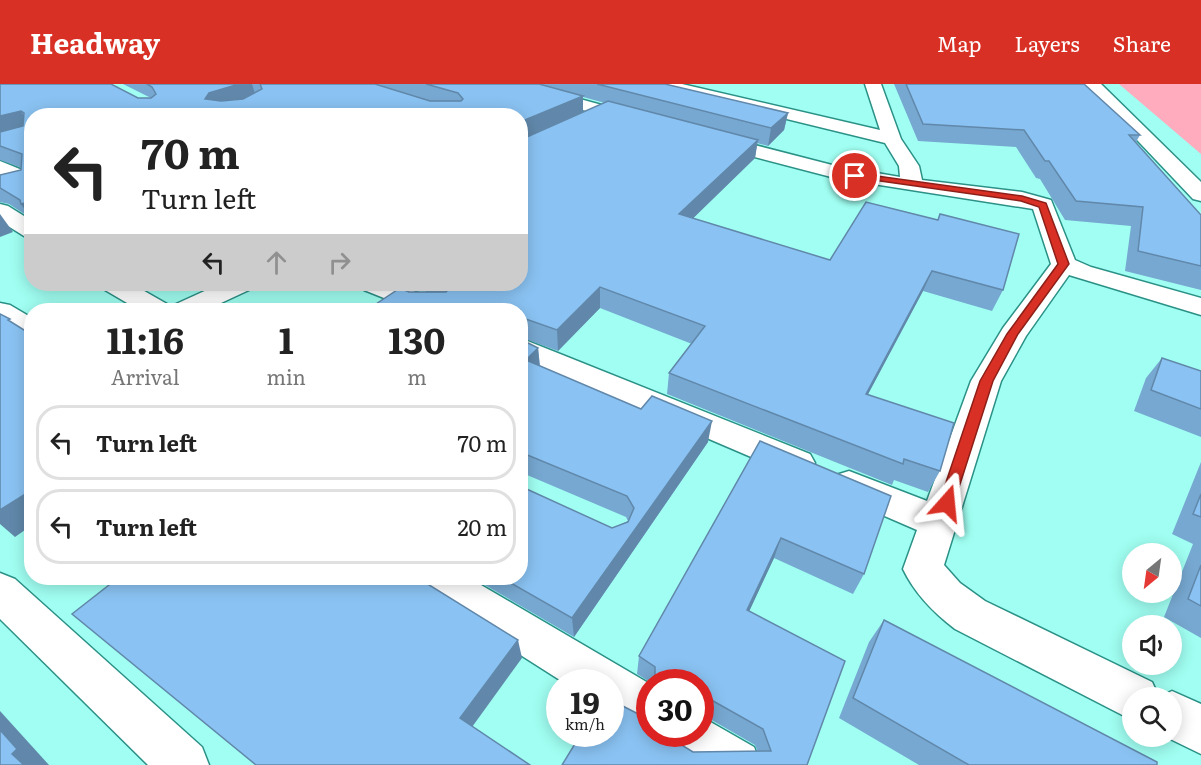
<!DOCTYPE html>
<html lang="en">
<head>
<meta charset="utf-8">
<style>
	:root { --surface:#fff; --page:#f6f6f6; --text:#222; --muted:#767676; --line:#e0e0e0; --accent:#d93025 }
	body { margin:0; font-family:Literata,serif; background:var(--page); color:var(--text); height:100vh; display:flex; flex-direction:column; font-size:22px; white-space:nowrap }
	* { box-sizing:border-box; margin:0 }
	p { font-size:20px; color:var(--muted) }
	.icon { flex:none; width:33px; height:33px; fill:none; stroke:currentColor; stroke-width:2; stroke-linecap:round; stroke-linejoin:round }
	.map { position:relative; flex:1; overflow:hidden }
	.panel { position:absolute; left:24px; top:219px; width:504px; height:282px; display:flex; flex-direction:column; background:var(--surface); border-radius:24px; box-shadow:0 3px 15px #0003 }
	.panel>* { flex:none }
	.guide { position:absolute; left:24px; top:24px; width:504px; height:183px; border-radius:24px; box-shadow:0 3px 15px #0003; background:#fff; color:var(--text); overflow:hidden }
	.needle { width:39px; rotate:209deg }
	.controls { position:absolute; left:1122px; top:459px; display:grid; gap:12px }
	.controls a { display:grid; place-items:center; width:60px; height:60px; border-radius:50%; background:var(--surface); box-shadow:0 3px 15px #0003; font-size:30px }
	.speed { position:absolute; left:546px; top:585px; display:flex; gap:12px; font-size:30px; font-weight:700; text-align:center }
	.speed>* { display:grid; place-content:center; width:78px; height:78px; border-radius:50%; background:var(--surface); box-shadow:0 3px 15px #0003; line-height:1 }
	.speed small { font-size:15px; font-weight:400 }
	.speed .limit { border:9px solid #d22; background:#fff; color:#111 }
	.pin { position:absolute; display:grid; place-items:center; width:51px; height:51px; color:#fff; margin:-26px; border:3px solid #fff; border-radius:50%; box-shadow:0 2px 6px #0007 }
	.me { position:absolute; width:66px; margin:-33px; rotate:18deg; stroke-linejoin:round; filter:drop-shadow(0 0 4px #0008) }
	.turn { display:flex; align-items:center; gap:21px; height:126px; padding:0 18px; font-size:27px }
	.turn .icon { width:78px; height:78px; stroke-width:2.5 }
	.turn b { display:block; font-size:42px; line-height:51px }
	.lanes { display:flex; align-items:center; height:57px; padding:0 18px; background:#0003; justify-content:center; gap:30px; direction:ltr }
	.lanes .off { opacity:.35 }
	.eta { display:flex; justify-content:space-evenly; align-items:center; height:102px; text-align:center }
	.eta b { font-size:36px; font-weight:700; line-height:42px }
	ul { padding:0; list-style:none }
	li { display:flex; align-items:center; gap:18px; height:75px; margin:0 12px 9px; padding:0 6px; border:3px solid var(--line); border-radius:24px }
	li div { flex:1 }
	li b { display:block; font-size:22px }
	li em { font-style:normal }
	header { display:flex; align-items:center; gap:36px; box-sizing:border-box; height:84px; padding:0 30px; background:var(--accent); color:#fff }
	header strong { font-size:28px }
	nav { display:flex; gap:33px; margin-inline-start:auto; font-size:21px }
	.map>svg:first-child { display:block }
	.green { fill:#feacbe }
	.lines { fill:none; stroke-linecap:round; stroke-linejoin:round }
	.minor-casing { stroke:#2b9187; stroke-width:3 }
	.minor { fill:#fff; fill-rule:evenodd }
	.wall { fill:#77a8d1; fill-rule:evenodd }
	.shaded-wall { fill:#6188aa }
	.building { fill:#8ac3f3; stroke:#6188aa; stroke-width:1.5 }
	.route { fill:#d93025; stroke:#8d1f18; stroke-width:1.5 }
</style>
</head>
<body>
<header>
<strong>Headway</strong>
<nav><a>Map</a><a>Layers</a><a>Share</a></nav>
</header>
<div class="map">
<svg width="1201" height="681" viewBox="0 0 1201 681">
	<rect width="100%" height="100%" fill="#a0fff2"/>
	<polygon class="green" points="1119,0 1201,0 1201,70"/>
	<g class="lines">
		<defs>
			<g id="minor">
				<polygon points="499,0 525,0 642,32 645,36 642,40 636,41 501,3"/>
				<path d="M 653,0 L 682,0 L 880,46 L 865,0 L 881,0 L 901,55 L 919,82 L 922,96 L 1022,108 L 1051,116 L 1075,176 L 1091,183 L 1201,214 L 1201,231 L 1069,191 L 1026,252 L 1001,297 L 944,481 L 960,499 L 985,517 L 1152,598 L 1159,613 L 1172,607 L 1201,620 L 1201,670 L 1164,652 L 1172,652 L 1172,614 L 1132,614 L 1132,636 L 955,545 C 933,528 915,510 903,485 L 917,446 L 836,411 L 831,401 L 836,391 L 849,387 L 927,417 L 971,297 L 1003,244 L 1051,180 L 1033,125 L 835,94 L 705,60 L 702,56 L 705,52 L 712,50 L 836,82 L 900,93 L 899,82 L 885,59 L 655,3 Z"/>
				<polygon points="1084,0 1101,0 1201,98 1201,117 1193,115"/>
				<polygon points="0,77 32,90 32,103 0,112 0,99 10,96 0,91"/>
				<polygon points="0,120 8,122 32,137 32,154 24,152 0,137"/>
				<polygon points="101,200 132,200 167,220 171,226 139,226 105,206"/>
				<polygon points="220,200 253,200 249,206 206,226 172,226 176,220"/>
				<polygon points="360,200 395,200 446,220 450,226 414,226 364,206"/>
				<polygon points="0,219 10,221 32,234 32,255 22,252 0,239"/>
				<polygon points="520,254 810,370 815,379 810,388 798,392 786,388 520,274"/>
				<polygon points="0,489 15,495 202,663 209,681 148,681 0,535"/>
				<polygon points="414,494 469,494 650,600 650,650 652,650 650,651 610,630 610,598 563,598 420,507"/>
				<polygon points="700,632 754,663 761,681 690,681 668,667 661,650 700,650"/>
			</g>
		</defs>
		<use href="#minor" class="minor-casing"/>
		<use href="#minor" class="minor"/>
	</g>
	<g class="wall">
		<path d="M 0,0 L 138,14 L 151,14 L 123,0 L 665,0 L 788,29 L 784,46 L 768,62 L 757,59 L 755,74 L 693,134 L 830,176 L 866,118 L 1003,206 L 992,227 L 923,207 L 868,310 L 940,387 L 928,408 L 894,396 L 892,401 L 667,310 L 669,289 L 692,260 L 600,224 L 558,267 L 520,253 L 520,226 L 409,208 L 426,208 L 425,203 L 417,200 L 520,200 L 520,32 L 32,32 L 32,136 L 29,133 L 9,120 L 0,118 L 0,90 L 1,91 L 21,86 L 22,84 L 0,76 ZM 583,13 L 605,19 L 583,28 Z"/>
		<polygon points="894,0 1084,0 1140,51 1136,58 1201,131 1201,206 1125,187 1131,142 1065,136 1040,95 1036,94 1016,63 918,57"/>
		<polygon points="520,255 538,264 540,282 708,358 574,553 473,494 520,494 612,444 628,437 626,433 520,388"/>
		<polygon points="1162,274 1201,287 1201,353 1134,327 1146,294"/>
		<polygon points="760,357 864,490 853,510 774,474 749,527 807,681 562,681 670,654 693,668 758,668 755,661 703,631 700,639 700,598 650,598 637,590 639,572"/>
		<polygon points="1201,378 1201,554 1164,533 1193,460 1172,450"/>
		<polygon points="884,536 1157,681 919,681 839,634 869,558"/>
	</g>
	<g class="shaded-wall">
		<polygon points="239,0 252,0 256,13 216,26 205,15 209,9"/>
		<polygon points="583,12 583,28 520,56 520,38"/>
		<polygon points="21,27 31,44 0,53 0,32"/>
		<polygon points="788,29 784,46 768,62 771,44"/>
		<polygon points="758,56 755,74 677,150 679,130"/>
		<polygon points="32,117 32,136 21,120"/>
		<polygon points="0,130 13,148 0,153"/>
		<polygon points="932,187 923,207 857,331 866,310"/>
		<polygon points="600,203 600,224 558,267 557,246"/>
		<polygon points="538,264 540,285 526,276"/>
		<polygon points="712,337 708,358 574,553 572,534"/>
		<polygon points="32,406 32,441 15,453 0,440 0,426"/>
		<polygon points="781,454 774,474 741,545 747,526"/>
		<polygon points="518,556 522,574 467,650 460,634"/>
		<polygon points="706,613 701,630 703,615"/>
		<polygon points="0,627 49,681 24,681 12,670 0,646"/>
	</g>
	<g class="building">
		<polygon points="0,0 111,0 138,14 151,14 156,10 152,3 147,0 239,0 209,9 205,15 221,17 243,15 262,5 260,0 375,0 430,17 461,17 463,15 458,9 426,0 539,0 583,12 520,38 520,32 32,32 32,117 21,120 20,116 0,104 0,91 21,86 22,70 0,62 0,48 23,42 24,29 21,27 0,32"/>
		<polygon points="597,0 665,0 788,29 771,44"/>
		<polygon points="906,0 1084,0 1140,51 1129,51 1201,131 1201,182 1138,167 1143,123 1076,117 1049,77 1045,77 1024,46 923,40"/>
		<polygon points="608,17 758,56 679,130 830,176 866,118 938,136 940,130 1019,150 1003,206 932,187 866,310 954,339 940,387 904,375 903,380 669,289 705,242 600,203 557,246 520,233 520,226 367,226 400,204 409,208 446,208 448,206 444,200 520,200 520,56"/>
		<polygon points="0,230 10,235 8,236 32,251 32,406 0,426"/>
		<polygon points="520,255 538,264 526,276 641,325 652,312 712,337 572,534 502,494 520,494 520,402 612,444 628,438 634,424 627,412 520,368"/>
		<polygon points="1162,274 1201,287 1201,325 1151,306"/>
		<polygon points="760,357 891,412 864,490 781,454 747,526 845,577 807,681 562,681 581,650 610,650 610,620 611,620 613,617 650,636 650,650 669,650 670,654 693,668 771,667 763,645 706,613 703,615 703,632 700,632 700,598 655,598 655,583 639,572"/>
		<polygon points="1201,410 1201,433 1193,430"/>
		<polygon points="1201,481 1201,522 1188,515"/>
		<polygon points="118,494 418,494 518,556 460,634 530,681 256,681 72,530"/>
		<polygon points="884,536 1157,678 1157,681 969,681 853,614"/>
		<polygon points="0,646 17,665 12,670 24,681 0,681"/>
	</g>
	<polygon class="route" points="855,89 1022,112 1046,119 1069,180 1018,250 993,297 954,419 952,423 941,423 939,419 980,297 1007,250 1058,180 1039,123 1021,117 852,93 850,92"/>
</svg>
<div class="controls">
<a><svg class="needle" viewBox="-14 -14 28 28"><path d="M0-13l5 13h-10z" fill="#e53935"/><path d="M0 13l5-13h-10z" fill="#767676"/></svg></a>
<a><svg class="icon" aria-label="sound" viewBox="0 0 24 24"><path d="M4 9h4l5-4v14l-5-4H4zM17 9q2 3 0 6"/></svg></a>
<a><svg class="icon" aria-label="search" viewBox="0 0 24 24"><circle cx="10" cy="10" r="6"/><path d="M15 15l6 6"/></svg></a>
</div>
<div class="speed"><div>19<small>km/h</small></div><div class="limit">30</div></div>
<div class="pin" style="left:855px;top:92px;background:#d93025"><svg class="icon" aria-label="arrive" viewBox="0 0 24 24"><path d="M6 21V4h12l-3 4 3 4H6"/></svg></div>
<svg class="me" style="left:947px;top:419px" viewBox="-20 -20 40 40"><path d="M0-17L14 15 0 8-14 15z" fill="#d93025" stroke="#fff" stroke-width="4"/></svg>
<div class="guide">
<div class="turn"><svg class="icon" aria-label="left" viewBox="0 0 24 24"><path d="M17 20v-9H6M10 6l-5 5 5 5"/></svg><div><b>70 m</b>Turn left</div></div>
<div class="lanes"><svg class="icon" aria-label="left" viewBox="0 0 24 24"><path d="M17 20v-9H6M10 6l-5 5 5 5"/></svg><svg class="icon off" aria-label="ahead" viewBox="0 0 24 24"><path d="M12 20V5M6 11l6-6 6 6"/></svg><svg class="icon off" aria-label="right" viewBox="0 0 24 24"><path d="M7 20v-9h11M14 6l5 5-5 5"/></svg></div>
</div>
<section class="panel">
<div class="eta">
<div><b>11:16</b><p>Arrival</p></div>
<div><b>1</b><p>min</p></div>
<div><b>130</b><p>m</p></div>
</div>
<ul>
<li><svg class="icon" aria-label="left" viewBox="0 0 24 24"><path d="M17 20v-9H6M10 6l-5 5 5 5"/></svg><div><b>Turn left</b></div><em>70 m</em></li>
<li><svg class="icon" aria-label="left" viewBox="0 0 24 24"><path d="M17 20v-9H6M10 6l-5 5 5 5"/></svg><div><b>Turn left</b></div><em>20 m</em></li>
</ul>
</section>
</div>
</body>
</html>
